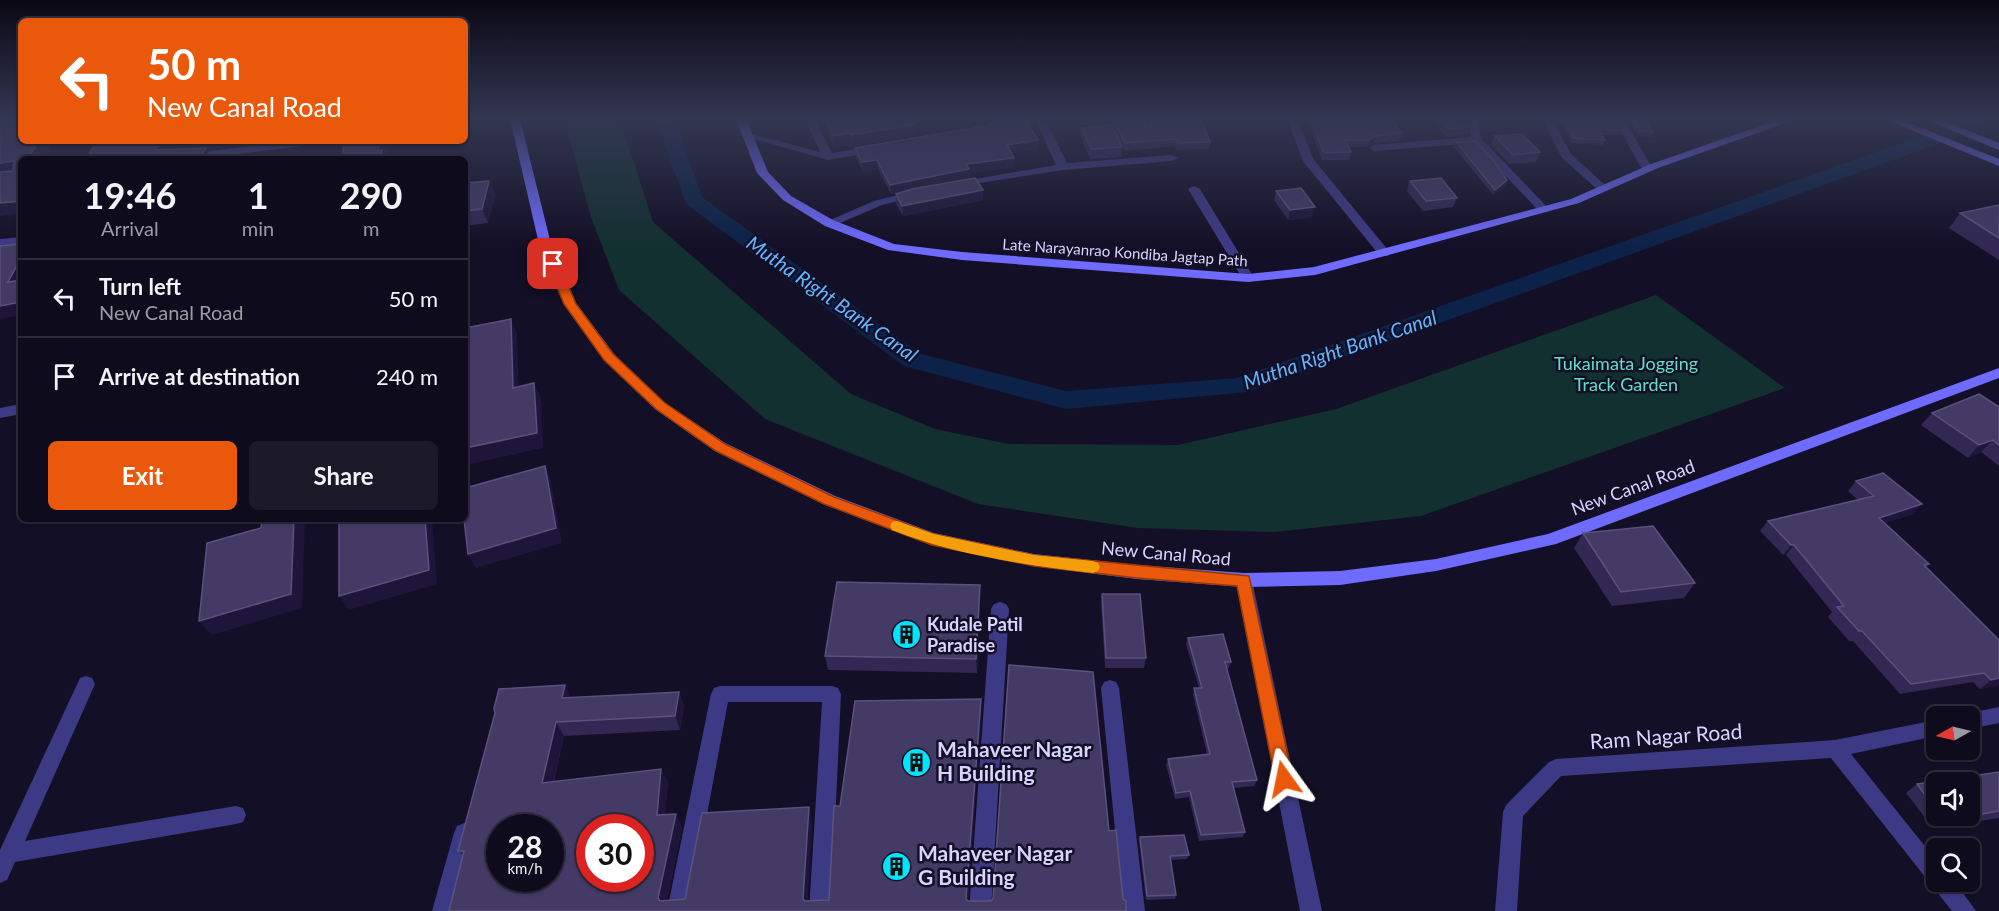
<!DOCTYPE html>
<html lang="en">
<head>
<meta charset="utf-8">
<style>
	:root { --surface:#0e0b1c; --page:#1c1929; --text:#f1f3f6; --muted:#9b9ba3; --line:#2e2b3b; --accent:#ea580c }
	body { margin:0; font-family:Lato,sans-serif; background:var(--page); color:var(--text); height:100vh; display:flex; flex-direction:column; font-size:22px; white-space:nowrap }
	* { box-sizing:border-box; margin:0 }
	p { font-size:20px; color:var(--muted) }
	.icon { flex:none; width:33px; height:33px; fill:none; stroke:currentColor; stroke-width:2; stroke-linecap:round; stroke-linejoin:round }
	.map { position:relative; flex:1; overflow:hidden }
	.drawer { position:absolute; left:18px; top:156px; width:450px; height:366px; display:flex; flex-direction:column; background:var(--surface); border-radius:9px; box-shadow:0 2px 4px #0004,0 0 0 2px var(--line) }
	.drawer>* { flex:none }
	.top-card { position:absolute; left:18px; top:18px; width:450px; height:126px; border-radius:9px; box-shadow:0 2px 4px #0004,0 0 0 2px var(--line); background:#ea580c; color:#fff; overflow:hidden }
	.needle { width:39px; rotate:262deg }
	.buttons { position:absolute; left:1926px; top:706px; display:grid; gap:12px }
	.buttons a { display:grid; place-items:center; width:54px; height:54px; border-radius:9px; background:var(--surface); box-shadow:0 2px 4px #0004,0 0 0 2px var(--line); font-size:30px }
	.speed { position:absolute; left:486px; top:814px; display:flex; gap:12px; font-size:30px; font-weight:700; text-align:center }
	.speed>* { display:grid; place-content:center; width:78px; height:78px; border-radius:50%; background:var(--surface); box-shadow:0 2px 4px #0004,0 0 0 2px var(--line); line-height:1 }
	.speed small { font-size:15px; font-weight:400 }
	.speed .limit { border:9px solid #d22; background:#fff; color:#111 }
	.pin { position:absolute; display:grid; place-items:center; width:51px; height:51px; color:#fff; margin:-26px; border-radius:12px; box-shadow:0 3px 9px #0006 }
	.me { position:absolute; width:66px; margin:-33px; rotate:348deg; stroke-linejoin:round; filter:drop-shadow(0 0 4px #0008) }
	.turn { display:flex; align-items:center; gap:21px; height:126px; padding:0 30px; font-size:27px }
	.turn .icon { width:78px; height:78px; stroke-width:2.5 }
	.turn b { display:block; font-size:42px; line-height:51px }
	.eta { display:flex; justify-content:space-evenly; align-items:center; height:102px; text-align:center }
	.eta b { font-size:36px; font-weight:700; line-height:42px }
	.cta { display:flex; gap:12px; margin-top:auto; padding:12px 30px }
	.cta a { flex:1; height:69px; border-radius:9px; background:var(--accent); color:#fff; font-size:24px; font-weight:700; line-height:69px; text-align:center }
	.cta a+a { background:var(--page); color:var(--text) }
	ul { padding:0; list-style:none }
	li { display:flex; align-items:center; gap:18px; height:78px; padding:0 30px; border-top:2px solid var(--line) }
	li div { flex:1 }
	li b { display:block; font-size:22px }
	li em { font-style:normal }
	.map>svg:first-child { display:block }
	.green { fill:#12302f }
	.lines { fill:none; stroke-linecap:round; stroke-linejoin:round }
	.canal { fill:#0c2248; fill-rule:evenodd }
	.street { fill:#3d3a85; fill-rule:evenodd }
	.secondary { fill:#6f6bff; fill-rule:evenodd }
	.wall { fill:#312854; fill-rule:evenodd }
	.shaded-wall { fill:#1d163a }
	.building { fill:#433a66; stroke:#5a527e; stroke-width:1.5; fill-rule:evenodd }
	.route { fill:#ea580c; stroke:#983908; stroke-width:1.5 }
	.slow { fill:#f59e0b }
	.labels { text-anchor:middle; stroke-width:5; stroke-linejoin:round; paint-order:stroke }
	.far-street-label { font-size:15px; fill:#d9d4ff; stroke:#130f26 }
	.park-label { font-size:18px; fill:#5fe0c0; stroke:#130f26 }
	.street-label { font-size:18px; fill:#d9d4ff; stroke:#130f26 }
	.poi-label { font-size:18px; font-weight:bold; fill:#d9d4ff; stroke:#130f26; text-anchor:start }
	.water-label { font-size:20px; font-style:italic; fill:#62b6ff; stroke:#130f26 }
	.near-street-label { font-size:21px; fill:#d9d4ff; stroke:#130f26 }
	.near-poi-label { font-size:21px; font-weight:bold; fill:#d9d4ff; stroke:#130f26; text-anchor:start }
</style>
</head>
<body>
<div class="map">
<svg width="1999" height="911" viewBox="0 0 1999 911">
	<rect width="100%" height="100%" fill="#130f26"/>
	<polygon class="green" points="564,119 620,119 653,222 851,394 935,429 1009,444 1178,445 1336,409 1656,295 1785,388 1421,516 1275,532 1138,528 978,504 765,419 619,290 591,217"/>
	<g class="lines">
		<polygon class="canal" points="656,119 675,119 702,197 921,354 1066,391 1237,378 1970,119 1998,119 1996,123 1248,392 1066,409 904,366 686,204"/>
		<g class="street">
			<polygon points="805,119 815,119 832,153 874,146 879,149 874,152 828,160 743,136 748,133 820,152"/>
			<polygon points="985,119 996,119 1001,128 996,131 976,133 976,129 989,126"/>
			<polygon points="1035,119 1045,119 1067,163 1172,155 1178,158 1172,161 1063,170 954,187 952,185 958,182 1056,165"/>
			<polygon points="1133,119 1143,119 1150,130 1149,132 1141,132"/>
			<polygon points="1287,119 1297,119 1314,160 1388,250 1390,253 1388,256 1380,256 1303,161"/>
			<polygon points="1466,119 1476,119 1482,139 1548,208 1548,212 1540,212 1474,143 1374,151 1369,148 1374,145 1471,137"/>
			<polygon points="1542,119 1552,119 1571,154 1606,186 1606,190 1598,190 1562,158"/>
			<polygon points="1614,119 1624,119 1653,169 1651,171 1643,171"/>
			<polygon points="293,141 325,141 320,144 198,159 164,159 170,156"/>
			<polygon points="1194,186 1200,189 1254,278 1252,281 1248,282 1242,278 1188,189"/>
			<polygon points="914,191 918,192 918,196 882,205 833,226 829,227 823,223 874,201"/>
			<polygon points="21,237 21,245 0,247 0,239"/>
			<polygon points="21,404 21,414 0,418 0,408"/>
			<polygon points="1244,573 1250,575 1252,580 1322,911 1300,911 1236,580 1238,575"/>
			<polygon points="1000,602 1006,604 1009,609 991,911 969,911 991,609 994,604"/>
			<polygon points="86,676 92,678 95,684 25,841 236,806 243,808 246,815 243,822 236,824 15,862 7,880 0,883 0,850 80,678"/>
			<polygon points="1110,680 1116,682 1119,688 1145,911 1123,911 1101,688 1104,682"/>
			<polygon points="720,686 832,686 838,688 841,694 831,911 809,911 822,702 728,702 689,911 667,911 711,694 714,688"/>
			<polygon points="1999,707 1999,723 1970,729 1970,717 1963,717 1970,713"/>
			<polygon points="1936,720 1936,736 1851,754 1936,860 1936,882 1955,882 1976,911 1952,911 1831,758 1561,776 1523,816 1517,911 1495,911 1503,812 1506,805 1549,762 1556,759 1835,740"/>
			<polygon points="464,823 471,826 474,833 454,911 432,911 454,833 457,826"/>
		</g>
		<g class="secondary">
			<polygon points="510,119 520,119 551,244 576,303 614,354 665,403 725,443 835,496 934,533 1034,554 1137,565 1244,573 1340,571 1436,559 1548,534 1999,368 1999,378 1556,544 1436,571 1340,585 1244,587 1137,579 1034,566 932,545 823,504 715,451 655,409 604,360 564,304 539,244"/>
			<polygon points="736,119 746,119 768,172 791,196 833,220 894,244 962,252 1248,274 1314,267 1571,199 1651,164 1780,119 1797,119 1658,168 1579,203 1315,275 1248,282 962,260 888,250 825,226 783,200 757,173"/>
			<polygon points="1884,119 1899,119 1999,159 1999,166"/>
			<polygon points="1924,119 1939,119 1999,143 1999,150"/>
		</g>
	</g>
	<g class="wall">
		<polygon points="817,119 912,119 915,125 915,136 852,147 851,145 834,148 824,120 819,121"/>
		<polygon points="999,119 1025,119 1037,149 1011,153 1014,158 1014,167 970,173 970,178 930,186 983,200 903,216 896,204 896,194 906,191 891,194 878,169 863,172 856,157 855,148 997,124 1000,121"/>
		<polygon points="1109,119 1137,119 1140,126 1150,127 1150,126 1146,119 1201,119 1210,142 1209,149 1176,150 1175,146 1125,151 1120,141 1122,147 1122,157 1090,159 1081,137 1082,128 1112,125"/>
		<polygon points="1307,119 1391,119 1402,133 1400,141 1374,143 1367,147 1349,147 1351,152 1349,160 1322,160"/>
		<polygon points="1432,119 1468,119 1471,127 1468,135 1446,137"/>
		<polygon points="1560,119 1616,119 1623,131 1621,135 1602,135 1605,140 1603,145 1572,143"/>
		<polygon points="1627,119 1645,119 1653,132 1651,137 1637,136"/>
		<polygon points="1495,136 1540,152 1536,162 1509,164 1491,145"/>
		<polygon points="1456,142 1506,185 1493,195 1454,147"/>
		<polygon points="489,181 495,195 488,223 465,226 465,183"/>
		<polygon points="1410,181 1457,198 1453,207 1423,211 1407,191"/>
		<polygon points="1276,191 1312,217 1288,220 1274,200"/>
		<polygon points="1999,205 1999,260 1949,228 1960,213"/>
		<polygon points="1999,407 1999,466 1981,452 1968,458 1921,425 1932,413"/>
		<polygon points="1856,481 1912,514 1885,523 1929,564 1926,567 1999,685 1980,689 1973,682 1900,694 1853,641 1849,641 1828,617 1832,612 1786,555 1783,555 1760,531 1768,521 1858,500 1848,491"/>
		<polygon points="1583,533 1695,583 1684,598 1612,606 1574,548"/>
		<polygon points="1102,594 1146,658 1144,668 1105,668 1101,604"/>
		<polygon points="980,600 977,673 828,670 825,656"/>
		<polygon points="1188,638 1231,662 1229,668 1227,669 1257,780 1254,786 1234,788 1245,832 1243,837 1199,841 1189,797 1175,799 1166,765 1168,759 1207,754 1193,695 1194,688 1199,688 1186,644"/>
		<polygon points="565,685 571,698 679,692 684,706 680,730 564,736 554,781 668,782 665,815 682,827 667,901 685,899 812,820 807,901 829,900 840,806 981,713 968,900 968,901 991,901 1109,831 1123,899 449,911 463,856 458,851"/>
		<path d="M 1999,772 L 1999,818 L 1933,828 L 1906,793 L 1917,784 ZM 1936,783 L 1970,816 L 1936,816 Z"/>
		<polygon points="1140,837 1189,855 1187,859 1171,860 1176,895 1175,899 1146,900 1139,842"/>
	</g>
	<g class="shaded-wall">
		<polygon points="760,119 804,119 804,123 762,130"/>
		<polygon points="915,125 915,136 852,147 851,135"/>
		<polygon points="850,133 851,145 834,148 833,136"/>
		<polygon points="1376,136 1374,143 1367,147 1369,140"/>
		<polygon points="1038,140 1037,149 1007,154 1007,145"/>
		<polygon points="40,141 56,141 43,159 27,159"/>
		<polygon points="178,141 235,141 222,143 219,148 206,149 212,159 162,159 155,148 163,143"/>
		<polygon points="380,141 389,141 386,159 380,159 378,151"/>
		<polygon points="1014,158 1014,167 970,173 970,178 891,194 890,185 966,164"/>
		<polygon points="877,160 878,169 863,172 862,162"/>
		<polygon points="14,161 21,167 21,173 0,175 0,163"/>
		<polygon points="1507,180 1506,185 1493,195 1495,190"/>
		<polygon points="489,181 495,195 488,223 482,209"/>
		<polygon points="983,190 983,200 903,216 902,206"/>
		<polygon points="21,201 21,213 0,216 0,203"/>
		<polygon points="1315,207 1312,217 1288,220 1290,210"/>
		<polygon points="21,258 21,287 8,282"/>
		<polygon points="21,302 21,315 0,319 0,306"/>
		<polygon points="511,319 517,334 519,402 513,388"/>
		<polygon points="534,383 541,398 543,448 465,465 465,448"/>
		<polygon points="1993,440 1981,452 1968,458 1979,445"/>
		<polygon points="545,466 551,481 562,543 476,568 468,554"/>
		<polygon points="1922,504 1912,514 1870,528 1879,518"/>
		<polygon points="294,519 305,519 302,608 212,635 199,621"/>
		<polygon points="425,519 432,519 437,584 349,610 339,596"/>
		<polygon points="1791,545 1794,545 1786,555 1783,555"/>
		<polygon points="980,585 980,600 977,673 976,659"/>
		<polygon points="1999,678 1999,685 1980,689 1991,680"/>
		<polygon points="565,685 572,700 562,698"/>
		<polygon points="679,692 684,706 680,730 675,716"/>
		<polygon points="981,699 981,713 967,911 966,899"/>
		<polygon points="556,722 564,736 550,796 542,783"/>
		<polygon points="661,769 668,782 664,828 657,815"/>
		<polygon points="809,807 812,820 807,911 803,899"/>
		<polygon points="676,814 682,827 665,911 658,898"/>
	</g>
	<g class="building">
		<polygon points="0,119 21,119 21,141 40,141 27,159 21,159 21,167 18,170 21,170 21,201 0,203 0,172 13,171 14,161 0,163"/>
		<polygon points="826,119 912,119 915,125 851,135 850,133 833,136"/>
		<polygon points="1002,119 1025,119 1038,140 1007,145 1014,158 966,164 969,169 890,185 877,160 862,162 855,148 997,124"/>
		<polygon points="1113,119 1137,119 1140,126 1150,127 1153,122 1151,119 1201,119 1210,142 1177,143 1176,139 1125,143"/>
		<polygon points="1311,119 1391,119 1402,133 1376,136 1369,140 1345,140 1351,152 1324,153"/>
		<polygon points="1441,119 1468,119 1471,127 1448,129"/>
		<polygon points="1564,119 1616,119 1623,131 1599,129 1605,140 1574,138"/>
		<polygon points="1632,119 1645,119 1653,132 1639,131"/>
		<polygon points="1112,125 1122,147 1091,149 1082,128"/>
		<polygon points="1522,134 1540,152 1513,155 1495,136"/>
		<polygon points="97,141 178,141 163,143 155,148 157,150 206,148 199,159 86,159"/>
		<polygon points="345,141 380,141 378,151 382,150 380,159 330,159 331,156 342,155"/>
		<polygon points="1475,141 1494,161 1507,180 1495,190 1456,142"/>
		<polygon points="975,178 983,190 902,206 896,194 912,189"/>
		<polygon points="1441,178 1457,198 1426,201 1410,181"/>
		<polygon points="489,181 482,209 465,211 465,183"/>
		<polygon points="1301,188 1315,207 1290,210 1276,191"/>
		<polygon points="1999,205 1999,238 1960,213"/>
		<polygon points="21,244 21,258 8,282 21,280 21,302 0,306 0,246"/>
		<polygon points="511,319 513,388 534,383 537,433 465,448 465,328"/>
		<polygon points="1979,394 1999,407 1999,445 1993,440 1979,445 1932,413"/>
		<polygon points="545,466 556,528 468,554 464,519 465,488"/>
		<polygon points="1883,473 1922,504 1879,518 1929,564 1924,565 1999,640 1999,678 1991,680 1984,673 1911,684 1862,631 1859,631 1837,607 1844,606 1794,545 1791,545 1768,521 1874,496 1856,481"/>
		<polygon points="262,519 294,519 291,594 199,621 207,543 261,528"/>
		<polygon points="351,519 425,519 429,570 339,596 339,522"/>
		<polygon points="1653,526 1695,583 1621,592 1583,533"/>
		<polygon points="837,582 980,585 976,659 825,656"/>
		<polygon points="1102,594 1140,594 1146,658 1106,658"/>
		<polygon points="1223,634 1231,662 1225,662 1257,780 1232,782 1245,832 1201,835 1190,791 1176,793 1168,759 1210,754 1194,688 1202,688 1188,638"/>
		<path d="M 1009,665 L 1093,672 L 1109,831 L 1116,830 L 1123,899 L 1126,901 L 1126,911 L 449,911 L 464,851 L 458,851 L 495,713 L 494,708 L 499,689 L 565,685 L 562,698 L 679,692 L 675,716 L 556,722 L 542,783 L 661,769 L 657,815 L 676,814 L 658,898 L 660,901 L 685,899 L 702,813 L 809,807 L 803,899 L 805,901 L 829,900 L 834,806 L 840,806 L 855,701 L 981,699 L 966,899 L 968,901 L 991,901 L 993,899 ZM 500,828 L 550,828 L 550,879 L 500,879 ZM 590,828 L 640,828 L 640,879 L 590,879 Z"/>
		<polygon points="1999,772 1999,811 1970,816 1970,783 1936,783 1936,809 1917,784"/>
		<polygon points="1942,816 1969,816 1945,820"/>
		<polygon points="1184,835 1189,855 1170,856 1176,895 1147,896 1140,837"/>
	</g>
	<linearGradient id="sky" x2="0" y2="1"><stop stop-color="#0a0815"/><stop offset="0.48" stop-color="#333752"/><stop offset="1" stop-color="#333752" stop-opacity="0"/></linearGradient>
	<rect width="1999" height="247" fill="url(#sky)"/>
	<polygon class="route" points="553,261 559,264 576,304 613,354 665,403 725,444 834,497 934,534 1034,555 1249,576 1293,779 1290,785 1284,787 1278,785 1275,779 1237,586 1137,578 1034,566 932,545 824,504 716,451 656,409 604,360 564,304 547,264"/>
	<path class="slow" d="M 897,521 L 934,534 L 1034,555 L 1093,561 L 1098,563 L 1100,567 L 1098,571 L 1093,573 C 1025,565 956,555 892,530 L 890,526 L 892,522 Z"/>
	<defs>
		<symbol id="building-disc" viewBox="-11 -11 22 22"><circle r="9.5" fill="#00e5ff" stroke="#130f26"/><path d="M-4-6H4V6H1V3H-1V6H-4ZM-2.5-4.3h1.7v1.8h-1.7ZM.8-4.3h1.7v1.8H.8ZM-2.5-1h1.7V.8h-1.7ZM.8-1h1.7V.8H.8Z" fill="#111"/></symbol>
	</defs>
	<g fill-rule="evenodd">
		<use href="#building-disc" x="890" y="618" width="33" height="33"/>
		<use href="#building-disc" x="900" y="746" width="33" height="33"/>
		<use href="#building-disc" x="880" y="850" width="33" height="33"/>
	</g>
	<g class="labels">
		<g class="far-street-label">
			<text transform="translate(1125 253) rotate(4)" y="5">Late Narayanrao Kondiba Jagtap Path</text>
		</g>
		<g class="park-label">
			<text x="1626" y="370">Tukaimata Jogging<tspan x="1626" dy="21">Track Garden</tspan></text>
		</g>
		<g class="street-label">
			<text transform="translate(1633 488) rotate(-20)" y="6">New Canal Road</text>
			<text transform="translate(1166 554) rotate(5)" y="6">New Canal Road</text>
		</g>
		<g class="poi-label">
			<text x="927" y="631">Kudale Patil<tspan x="927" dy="21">Paradise</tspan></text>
		</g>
		<g class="water-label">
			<text transform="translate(832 299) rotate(35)" y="7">Mutha Right Bank Canal</text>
			<text transform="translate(1340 350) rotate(-19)" y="7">Mutha Right Bank Canal</text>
		</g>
		<g class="near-street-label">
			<text transform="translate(1666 737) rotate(-4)" y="7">Ram Nagar Road</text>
		</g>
		<g class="near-poi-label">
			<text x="937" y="757">Mahaveer Nagar<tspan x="937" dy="24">H Building</tspan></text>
			<text x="918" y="861">Mahaveer Nagar<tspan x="918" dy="24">G Building</tspan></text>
		</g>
	</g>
</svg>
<div class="buttons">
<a><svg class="needle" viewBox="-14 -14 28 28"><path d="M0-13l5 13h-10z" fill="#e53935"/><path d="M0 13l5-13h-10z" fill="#9b9ba3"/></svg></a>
<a><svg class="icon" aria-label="sound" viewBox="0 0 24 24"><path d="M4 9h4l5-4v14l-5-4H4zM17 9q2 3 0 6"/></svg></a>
<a><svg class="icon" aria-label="search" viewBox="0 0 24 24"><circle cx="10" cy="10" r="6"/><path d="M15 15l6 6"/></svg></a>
</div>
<div class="speed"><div>28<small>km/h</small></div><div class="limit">30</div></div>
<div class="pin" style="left:553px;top:264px;background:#d93025"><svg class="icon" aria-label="arrive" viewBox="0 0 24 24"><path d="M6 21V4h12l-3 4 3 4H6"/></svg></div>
<svg class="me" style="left:1284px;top:779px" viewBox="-20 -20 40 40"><path d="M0-17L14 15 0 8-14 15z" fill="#ea580c" stroke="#fff" stroke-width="4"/></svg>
<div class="top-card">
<div class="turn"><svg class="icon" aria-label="left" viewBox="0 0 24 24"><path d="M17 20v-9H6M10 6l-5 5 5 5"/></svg><div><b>50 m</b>New Canal Road</div></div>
</div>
<section class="drawer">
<div class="eta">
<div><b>19:46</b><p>Arrival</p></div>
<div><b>1</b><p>min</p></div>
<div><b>290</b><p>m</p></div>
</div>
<ul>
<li><svg class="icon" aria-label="left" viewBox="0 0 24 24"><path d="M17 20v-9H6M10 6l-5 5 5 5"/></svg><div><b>Turn left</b><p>New Canal Road</p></div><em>50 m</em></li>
<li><svg class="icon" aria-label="arrive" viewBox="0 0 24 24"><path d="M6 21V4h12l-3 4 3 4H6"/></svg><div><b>Arrive at destination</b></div><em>240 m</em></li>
</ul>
<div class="cta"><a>Exit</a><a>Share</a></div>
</section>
</div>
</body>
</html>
